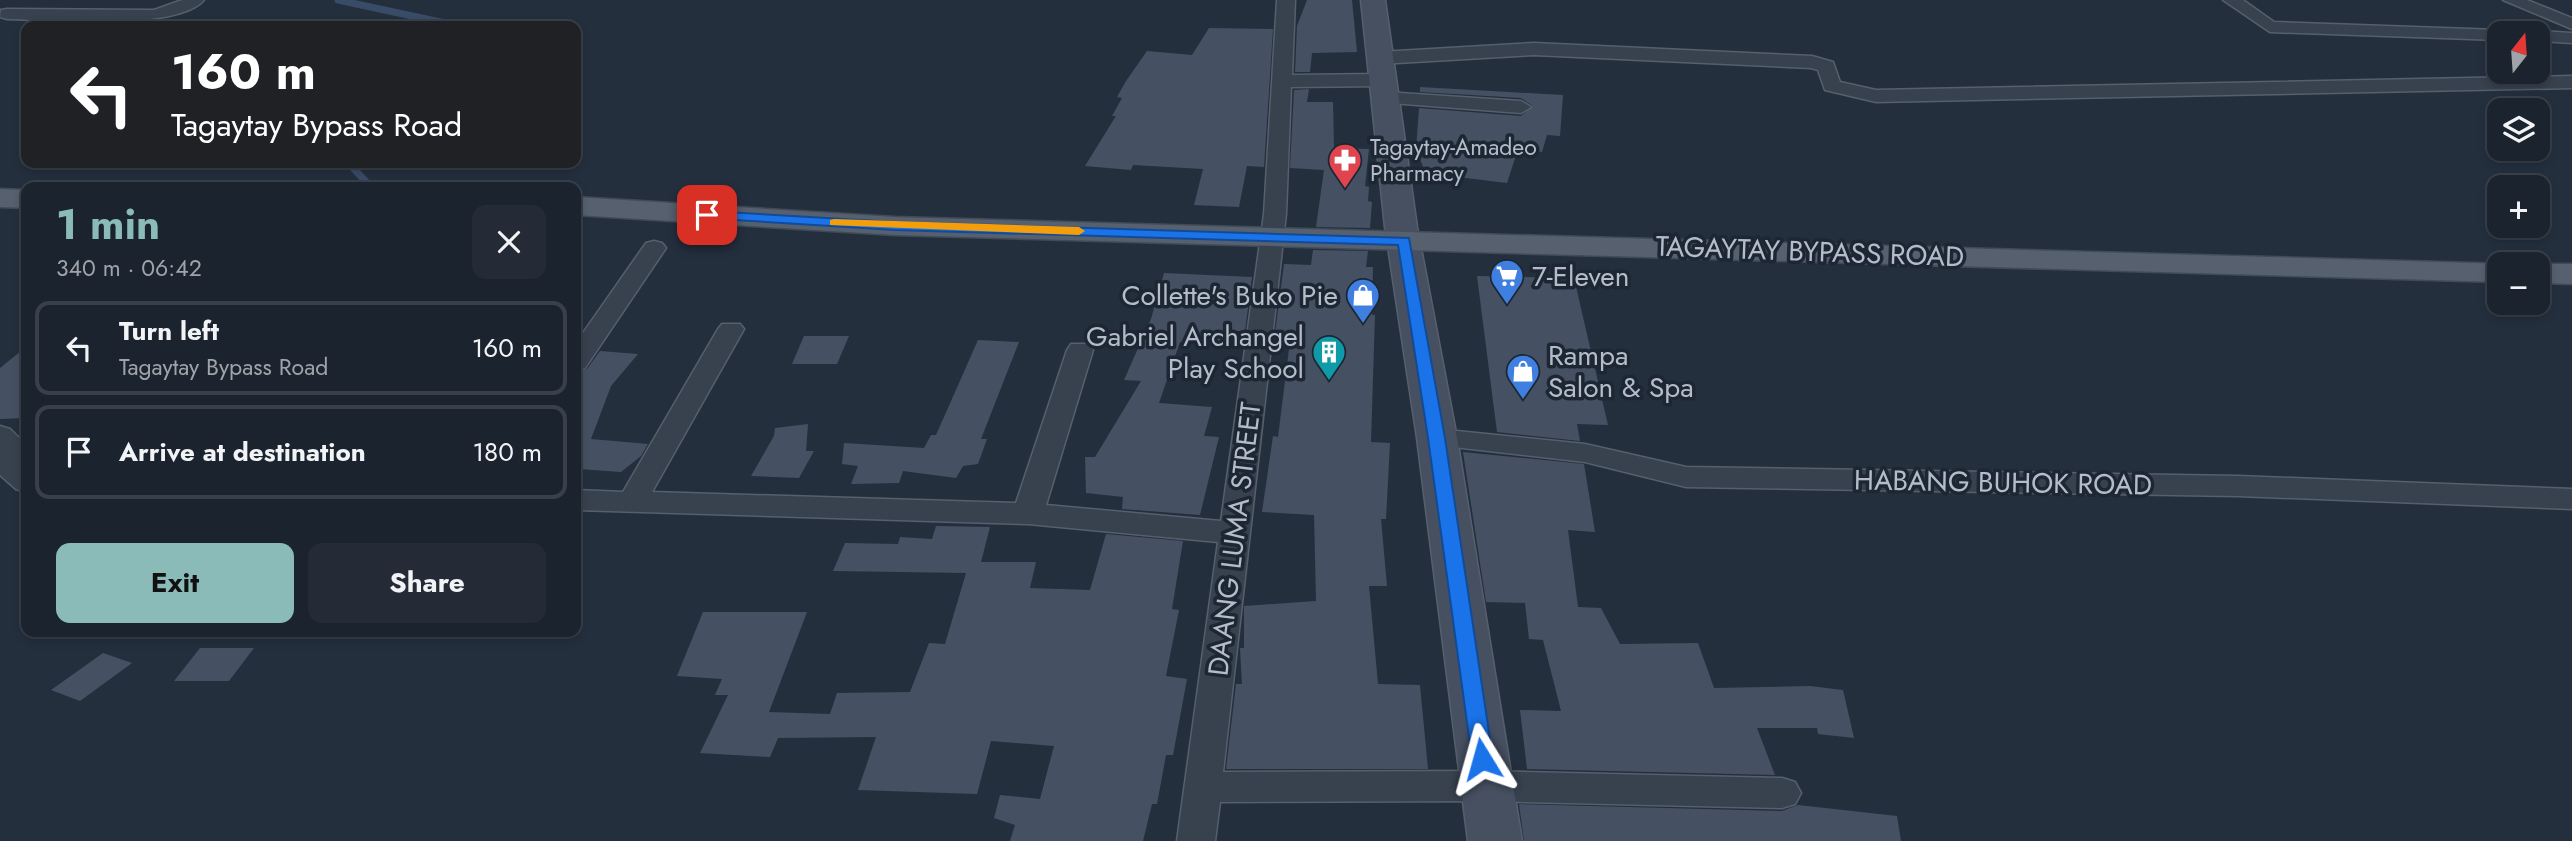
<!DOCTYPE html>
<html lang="en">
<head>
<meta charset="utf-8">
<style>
	:root { --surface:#1b232e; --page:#242b36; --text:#f1f3f6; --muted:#a0a4aa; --line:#39404a; --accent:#8bbbb9 }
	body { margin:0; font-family:Jost,sans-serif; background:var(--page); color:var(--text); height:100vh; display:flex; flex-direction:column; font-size:26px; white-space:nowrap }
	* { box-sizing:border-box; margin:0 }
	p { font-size:23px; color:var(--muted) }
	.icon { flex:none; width:38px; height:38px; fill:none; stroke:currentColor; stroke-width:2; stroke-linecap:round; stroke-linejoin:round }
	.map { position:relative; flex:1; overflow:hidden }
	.drawer { position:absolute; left:21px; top:182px; width:560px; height:455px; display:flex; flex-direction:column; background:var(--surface); border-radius:14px; box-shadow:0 4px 10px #0003,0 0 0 2px var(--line) }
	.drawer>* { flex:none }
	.guide { position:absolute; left:21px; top:21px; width:560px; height:147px; border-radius:14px; box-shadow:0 4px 10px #0003,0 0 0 2px var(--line); background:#202124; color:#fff; overflow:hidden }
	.needle { width:46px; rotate:17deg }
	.buttons { position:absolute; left:2487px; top:21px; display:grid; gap:14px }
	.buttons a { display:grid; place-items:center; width:63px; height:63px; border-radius:14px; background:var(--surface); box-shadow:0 4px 10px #0003,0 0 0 2px var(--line); font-size:35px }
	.pin { position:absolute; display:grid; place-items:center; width:60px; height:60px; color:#fff; margin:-30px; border-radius:14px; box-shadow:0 4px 10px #0006 }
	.me { position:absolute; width:77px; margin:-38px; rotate:352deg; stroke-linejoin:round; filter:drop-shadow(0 0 5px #0008) }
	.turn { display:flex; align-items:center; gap:24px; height:147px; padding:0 35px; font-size:32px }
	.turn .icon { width:91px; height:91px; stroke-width:2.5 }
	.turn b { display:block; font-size:49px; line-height:60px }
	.round { display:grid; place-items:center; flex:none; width:74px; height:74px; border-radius:14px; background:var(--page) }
	.overview { display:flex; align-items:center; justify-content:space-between; height:119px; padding:0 35px }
	h1 { font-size:42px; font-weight:700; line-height:52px; color:var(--accent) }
	.button { display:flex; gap:14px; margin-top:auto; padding:14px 35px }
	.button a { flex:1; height:80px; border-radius:14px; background:var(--accent); color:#111; font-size:28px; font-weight:700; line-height:80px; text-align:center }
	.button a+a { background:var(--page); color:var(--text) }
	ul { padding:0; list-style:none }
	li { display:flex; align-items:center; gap:21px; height:94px; margin:0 14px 10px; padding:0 21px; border:4px solid var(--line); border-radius:14px }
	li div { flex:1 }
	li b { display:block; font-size:26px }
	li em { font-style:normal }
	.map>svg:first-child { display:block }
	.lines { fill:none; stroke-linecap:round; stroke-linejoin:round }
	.stream { stroke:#394c67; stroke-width:7 }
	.building { fill:#455162 }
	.minor-casing { stroke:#565f6c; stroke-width:3 }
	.secondary-casing { stroke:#565f6c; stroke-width:3 }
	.primary-casing { stroke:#414a57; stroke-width:3 }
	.minor { fill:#38414e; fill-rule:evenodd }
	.secondary { fill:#465061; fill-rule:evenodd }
	.primary { fill:#56606e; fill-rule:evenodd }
	.route { fill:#1a73e8; stroke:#114b97; stroke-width:2 }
	.slow { fill:#f59e0b }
	.labels { text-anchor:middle; stroke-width:7; stroke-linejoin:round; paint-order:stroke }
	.far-poi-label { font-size:23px; fill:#b4bcc9; stroke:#1d2633; text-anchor:start }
	.street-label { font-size:28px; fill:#b4bcc9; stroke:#1d2633 }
	.poi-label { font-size:28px; fill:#b4bcc9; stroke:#1d2633; text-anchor:start }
</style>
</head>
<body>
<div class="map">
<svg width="2572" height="841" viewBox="0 0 2572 841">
	<rect width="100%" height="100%" fill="#242f3e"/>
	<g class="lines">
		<g class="stream">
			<polyline points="338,0 459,26"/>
			<polyline points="356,163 353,168 371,187"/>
		</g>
	</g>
	<g class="building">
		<polygon points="1307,0 1352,0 1357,52 1312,53 1310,72 1295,72 1297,26"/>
		<polygon points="1209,28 1273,29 1264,167 1247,166 1239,207 1194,205 1203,169 1133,165 1131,170 1085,166 1116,116 1112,116 1122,98 1117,97 1126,81 1147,51 1192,55"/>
		<polygon points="1420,87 1563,95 1560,136 1547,135 1542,152 1518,149 1507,183 1458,177 1462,169 1425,171 1416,150 1419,108 1521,116 1533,106 1521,98 1420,92"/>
		<polygon points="1309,89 1307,102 1333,102 1334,148 1369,149 1365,186 1369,187 1368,201 1372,202 1370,228 1316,227 1324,170 1290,168 1294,90"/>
		<polygon points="1313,250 1368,251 1366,267 1373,267 1372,315 1375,315 1371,442 1390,443 1386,519 1381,519 1387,586 1369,586 1378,684 1420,685 1428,769 1226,769 1236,684 1242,684 1240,648 1244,648 1244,606 1316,601 1314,515 1262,512 1273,436 1278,437 1291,333 1275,333 1284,264 1311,265"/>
		<polygon points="1164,273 1252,277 1245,331 1236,331 1233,346 1180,342 1159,403 1212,407 1204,436 1219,437 1200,515 1122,509 1123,497 1086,493 1085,457 1095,457 1141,381 1124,380 1151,319"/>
		<polygon points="1477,276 1574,278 1608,425 1577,424 1580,441 1497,432"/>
		<polygon points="804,336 849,336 837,364 792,364"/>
		<polygon points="978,340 1019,342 981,439 987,439 978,464 963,466 956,478 903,471 899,483 851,484 858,466 842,464 844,443 924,448 931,435 936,435"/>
		<polygon points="26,347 26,418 0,419 0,368"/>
		<polygon points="600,351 638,354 611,386 591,439 648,444 641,456 621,472 579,469 576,472 576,372 587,369"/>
		<polygon points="808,424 806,451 814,451 799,478 751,476 774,436 775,428"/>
		<polygon points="1463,452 1584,464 1595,532 1568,530 1578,607 1601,608 1620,644 1698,643 1714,688 1810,686 1843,690 1854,738 1818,734 1817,728 1757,728 1775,775 1527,769 1520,710 1561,711 1543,640 1529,639 1525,603 1486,602"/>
		<polygon points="936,526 990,527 981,562 1036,562 1030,588 1090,590 1106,534 1183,541 1172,609 1179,610 1166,676 1187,679 1173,755 1166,755 1157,804 1152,804 1143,841 1010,841 1015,825 994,818 1000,795 1040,799 1054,746 991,741 977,794 858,790 876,737 778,738 770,757 700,753 728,695 715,695 722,679 677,676 703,612 807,612 769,712 830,714 837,693 910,692 929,643 945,644 966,573 833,571 845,543 898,544 900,537 932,539"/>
		<polygon points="200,648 254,648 229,681 174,681"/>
		<polygon points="103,653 132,663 80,701 51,690"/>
		<polygon points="1519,804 1782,811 1798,805 1897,816 1901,841 1524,841"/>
	</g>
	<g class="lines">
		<defs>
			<g id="minor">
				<path d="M 182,0 L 204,0 C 178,31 49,20 7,19 L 0,17 L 1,10 L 7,9 L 154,10 Z"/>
				<polygon points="1277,0 1295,0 1292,75 1383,74 1393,80 1383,86 1291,87 1286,214 1223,772 1486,771 1782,778 1795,782 1801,793 1795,804 1782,808 1486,801 1220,802 1215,841 1177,841 1218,542 1028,524 576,510 576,490 623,492 718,329 722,324 740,324 744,329 652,492 1016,503 1067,350 1071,344 1089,344 1093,350 1046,505 1221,521 1264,214"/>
				<polygon points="2223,0 2243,0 2274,22 2499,30 2507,33 2499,33 2499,40 2270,32"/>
				<polygon points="2503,0 2527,0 2572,18 2572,29"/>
				<polygon points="2538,31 2572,33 2572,43 2538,41 2538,33 2531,33"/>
				<polygon points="1534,43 1812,56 1833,62 1840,82 1876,90 2572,76 2572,88 1876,102 1825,90 1818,70 1811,68 1534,55 1380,64 1371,58 1380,52"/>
				<polygon points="1385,92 1521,101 1531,107 1521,113 1378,102 1375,98"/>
				<polygon points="654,241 662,243 666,248 585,368 576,370 576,343 646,243"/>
				<polygon points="0,426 10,429 26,445 26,492 16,489 0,475"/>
				<polygon points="1437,429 1585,444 1686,467 2238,476 2572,489 2572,509 2238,496 1686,487 1585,462 1427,444 1423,438 1427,432"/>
			</g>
			<polygon id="secondary" points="1361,0 1385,0 1417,227 1457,438 1522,841 1468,841 1417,438 1385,227"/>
			<g id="primary">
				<polygon points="0,189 26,190 26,208 0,207"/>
				<polygon points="576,197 895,217 2508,264 2499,264 2499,282 895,235 576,215"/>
				<polygon points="2533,264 2572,264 2572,284 2538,283 2538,264"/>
			</g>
		</defs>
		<use href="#minor" class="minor-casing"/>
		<use href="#secondary" class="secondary-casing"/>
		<use href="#primary" class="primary-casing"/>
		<use href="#minor" class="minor"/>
		<use href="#secondary" class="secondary"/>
		<use href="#primary" class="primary"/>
	</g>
	<polygon class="route" points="707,211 895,222 1409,238 1445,438 1493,759 1490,765 1482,767 1475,765 1472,759 1428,438 1398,245 895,230 702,218 702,212"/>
	<polygon class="slow" points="834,219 1079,227 1085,231 1079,235 830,225 830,220"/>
	<defs>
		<symbol id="pharmacy-pin" viewBox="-11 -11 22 30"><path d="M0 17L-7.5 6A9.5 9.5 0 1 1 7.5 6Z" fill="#e0444e" stroke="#1d2633"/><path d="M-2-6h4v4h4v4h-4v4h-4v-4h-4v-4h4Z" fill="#fff"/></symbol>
		<symbol id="supermarket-pin" viewBox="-11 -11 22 30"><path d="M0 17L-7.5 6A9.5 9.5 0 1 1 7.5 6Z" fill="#3f7fe0" stroke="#1d2633"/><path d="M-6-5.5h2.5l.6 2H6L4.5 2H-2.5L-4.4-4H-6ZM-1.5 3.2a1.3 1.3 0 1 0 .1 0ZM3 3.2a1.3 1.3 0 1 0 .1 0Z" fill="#fff"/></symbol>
		<symbol id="shop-pin" viewBox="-11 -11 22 30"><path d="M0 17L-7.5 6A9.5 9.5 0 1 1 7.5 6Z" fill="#3f7fe0" stroke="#1d2633"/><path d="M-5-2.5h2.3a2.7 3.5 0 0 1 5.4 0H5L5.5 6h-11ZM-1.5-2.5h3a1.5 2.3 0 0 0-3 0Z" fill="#fff"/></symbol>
		<symbol id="building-pin" viewBox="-11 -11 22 30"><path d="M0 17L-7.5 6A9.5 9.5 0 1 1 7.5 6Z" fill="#0f9aa8" stroke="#1d2633"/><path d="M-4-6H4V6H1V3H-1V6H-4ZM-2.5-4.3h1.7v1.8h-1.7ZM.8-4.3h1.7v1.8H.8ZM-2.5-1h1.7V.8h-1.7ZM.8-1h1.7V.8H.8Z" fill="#fff"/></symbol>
	</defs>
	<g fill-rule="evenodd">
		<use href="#pharmacy-pin" x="1326" y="141" width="38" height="52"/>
		<use href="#supermarket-pin" x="1488" y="257" width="38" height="52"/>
		<use href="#shop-pin" x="1344" y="276" width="38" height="52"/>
		<use href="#building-pin" x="1310" y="333" width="38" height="52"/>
		<use href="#shop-pin" x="1504" y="352" width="38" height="52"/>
	</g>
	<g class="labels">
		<g class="far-poi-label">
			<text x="1370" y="155">Tagaytay-Amadeo<tspan x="1370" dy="26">Pharmacy</tspan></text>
		</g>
		<g class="street-label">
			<text transform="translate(1810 251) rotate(2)" y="10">TAGAYTAY BYPASS ROAD</text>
			<text transform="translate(2003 482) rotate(1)" y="10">HABANG BUHOK ROAD</text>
			<text transform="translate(1234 539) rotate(-83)" y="10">DAANG LUMA STREET</text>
		</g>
		<g class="poi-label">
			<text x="1532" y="286">7-Eleven</text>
			<text x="1338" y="305" text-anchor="end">Collette's Buko Pie</text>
			<text x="1304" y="346" text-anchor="end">Gabriel Archangel<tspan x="1304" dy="32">Play School</tspan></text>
			<text x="1548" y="365">Rampa<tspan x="1548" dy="32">Salon &amp; Spa</tspan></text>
		</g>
	</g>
</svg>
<div class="buttons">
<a><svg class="needle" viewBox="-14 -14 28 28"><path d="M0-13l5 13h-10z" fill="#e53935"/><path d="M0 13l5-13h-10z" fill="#a0a4aa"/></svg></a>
<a><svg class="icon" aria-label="layers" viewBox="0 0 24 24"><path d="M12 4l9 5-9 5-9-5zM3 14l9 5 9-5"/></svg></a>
<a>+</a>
<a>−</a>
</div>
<div class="pin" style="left:707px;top:215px;background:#d93025"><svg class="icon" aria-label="arrive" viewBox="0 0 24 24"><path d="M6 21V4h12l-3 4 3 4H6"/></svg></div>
<svg class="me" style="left:1482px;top:759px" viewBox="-20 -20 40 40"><path d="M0-17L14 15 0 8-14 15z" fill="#1a73e8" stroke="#fff" stroke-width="4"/></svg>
<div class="guide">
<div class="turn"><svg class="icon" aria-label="left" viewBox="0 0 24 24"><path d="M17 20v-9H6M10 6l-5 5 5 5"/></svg><div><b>160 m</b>Tagaytay Bypass Road</div></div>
</div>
<section class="drawer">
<div class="overview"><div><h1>1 min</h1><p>340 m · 06:42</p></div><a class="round"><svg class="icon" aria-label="close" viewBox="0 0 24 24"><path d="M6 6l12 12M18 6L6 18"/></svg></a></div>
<ul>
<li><svg class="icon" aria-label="left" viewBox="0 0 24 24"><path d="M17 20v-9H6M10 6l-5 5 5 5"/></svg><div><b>Turn left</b><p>Tagaytay Bypass Road</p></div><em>160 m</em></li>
<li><svg class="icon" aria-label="arrive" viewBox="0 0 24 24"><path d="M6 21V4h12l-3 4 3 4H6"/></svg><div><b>Arrive at destination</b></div><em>180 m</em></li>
</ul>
<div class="button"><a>Exit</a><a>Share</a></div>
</section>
</div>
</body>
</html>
